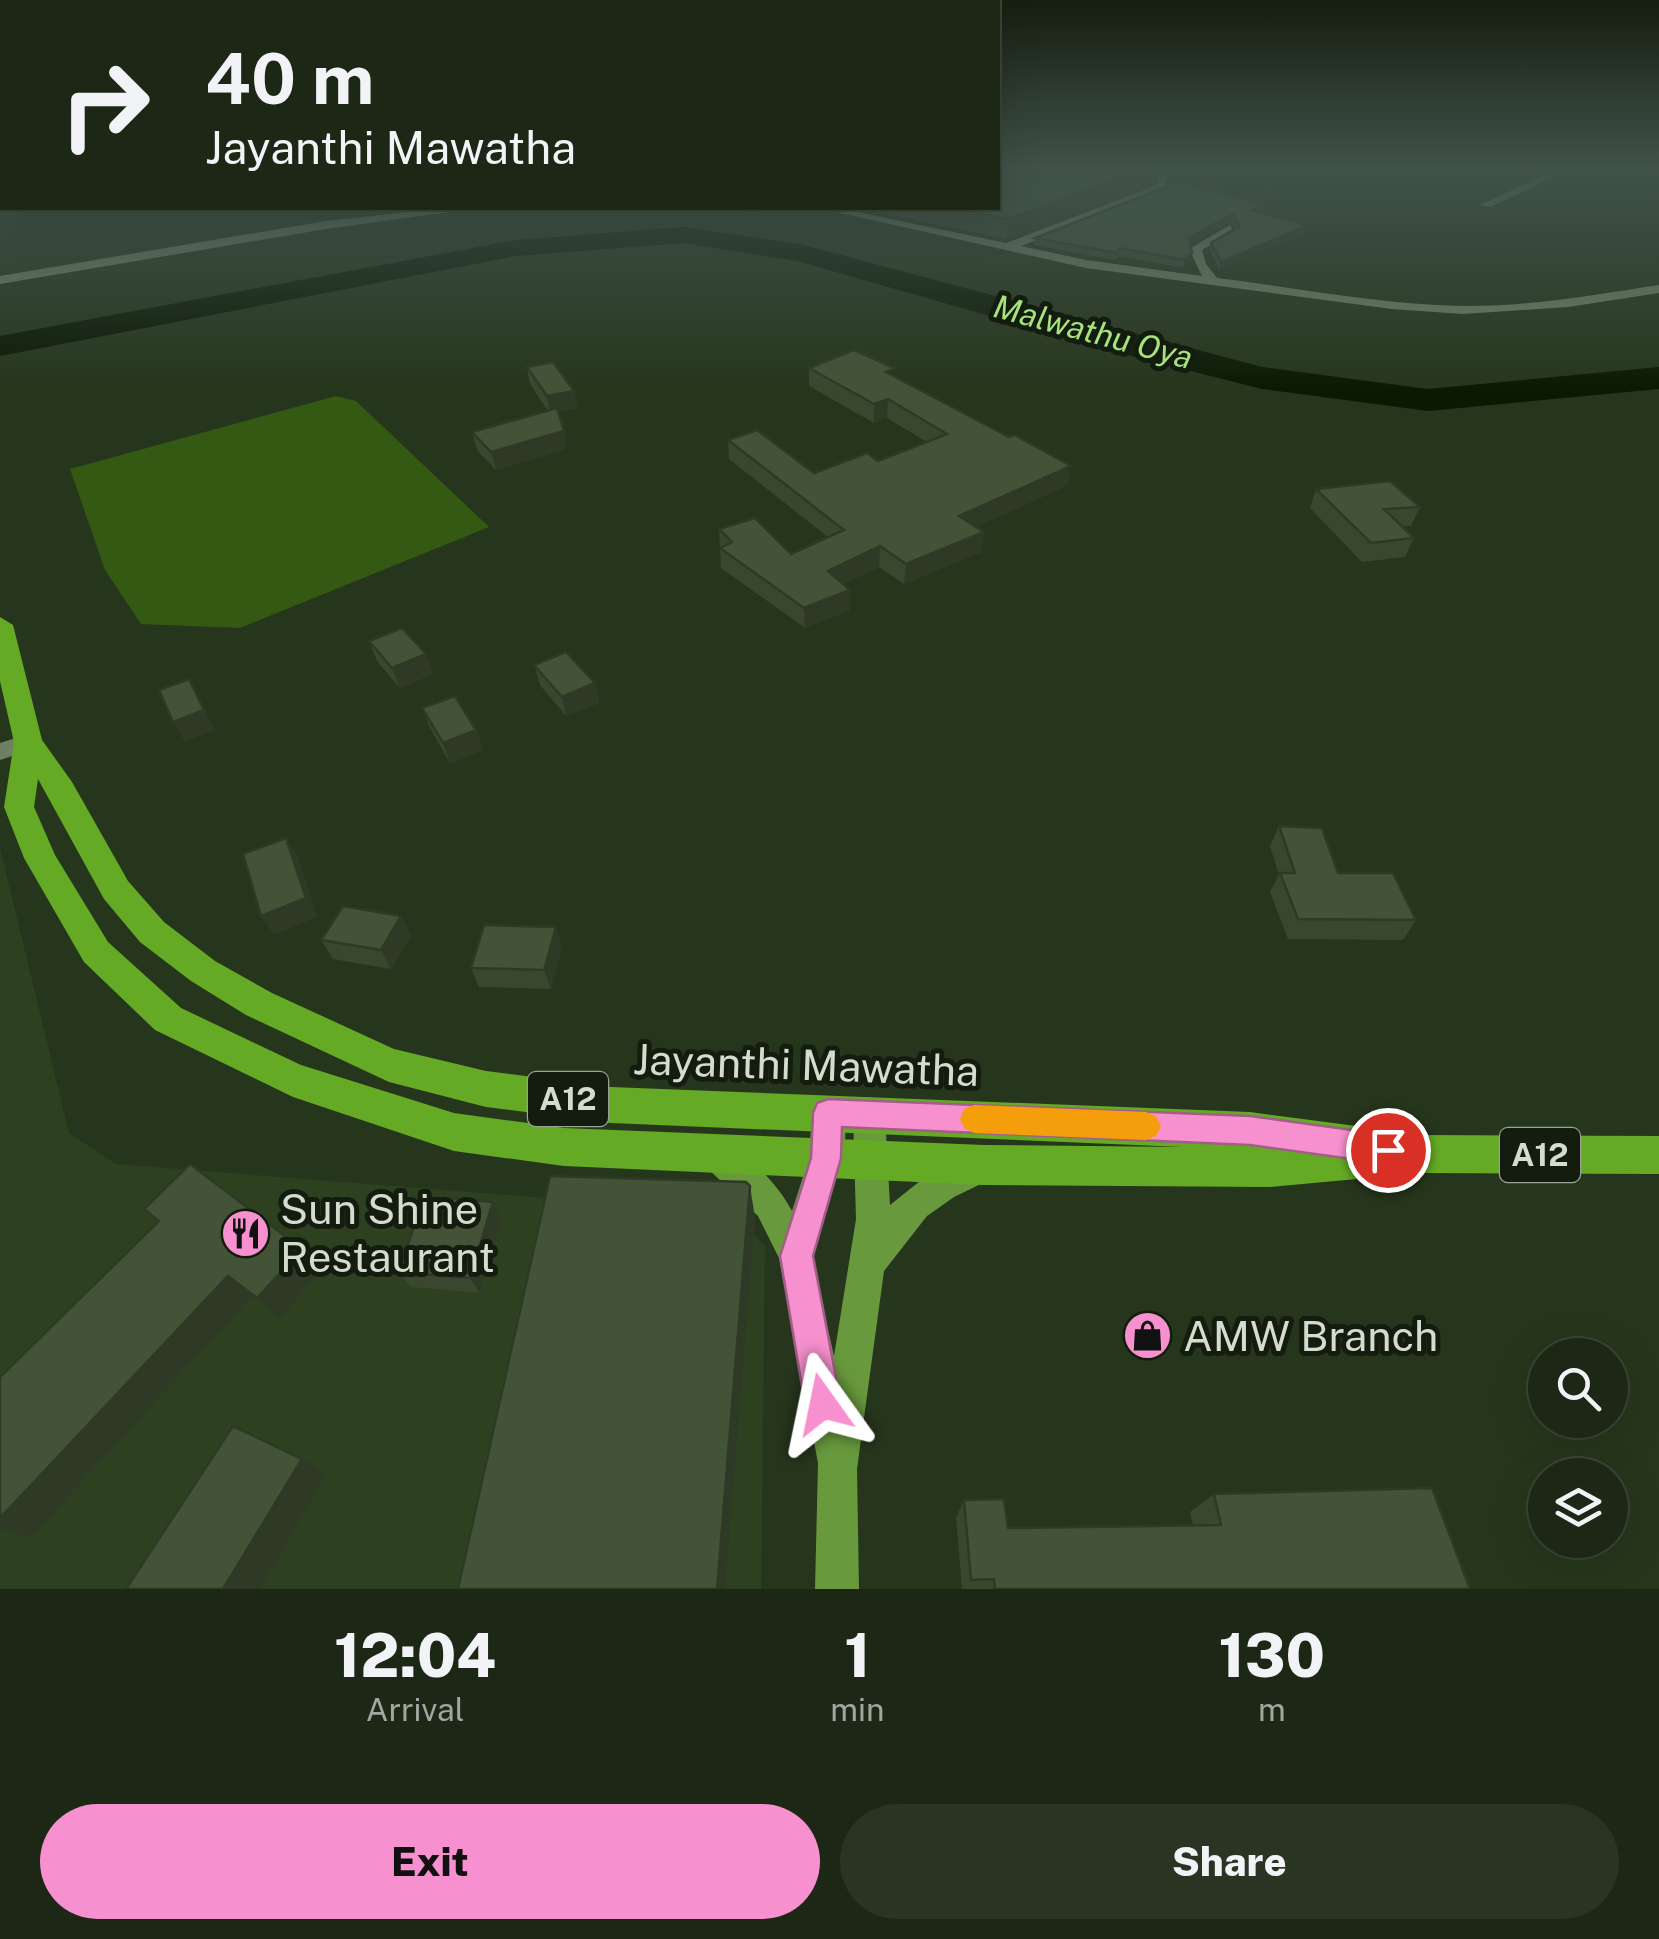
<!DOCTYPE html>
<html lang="en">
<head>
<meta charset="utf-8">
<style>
	:root { --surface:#1c2815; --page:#293422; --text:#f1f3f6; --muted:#a0a6a0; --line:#3a4434; --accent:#f790ce }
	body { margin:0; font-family:"Public Sans",sans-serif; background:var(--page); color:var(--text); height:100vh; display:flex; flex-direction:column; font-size:38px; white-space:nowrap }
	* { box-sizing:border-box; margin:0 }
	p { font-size:32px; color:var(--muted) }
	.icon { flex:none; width:55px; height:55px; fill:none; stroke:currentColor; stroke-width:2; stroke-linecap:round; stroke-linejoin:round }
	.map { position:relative; height:1589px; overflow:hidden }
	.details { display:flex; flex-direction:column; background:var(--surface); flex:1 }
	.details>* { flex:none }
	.banner { position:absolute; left:0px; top:0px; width:1000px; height:210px; box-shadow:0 10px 40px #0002,0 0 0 2px var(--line); background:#1c2815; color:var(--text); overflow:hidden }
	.tools { position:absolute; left:1528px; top:1338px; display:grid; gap:20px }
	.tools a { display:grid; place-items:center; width:100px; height:100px; border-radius:50%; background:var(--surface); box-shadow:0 10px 40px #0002,0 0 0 2px var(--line); font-size:50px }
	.pin { position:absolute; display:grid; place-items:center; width:85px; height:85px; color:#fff; margin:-42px; border:5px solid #fff; border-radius:50%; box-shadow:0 2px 10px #0007 }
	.me { position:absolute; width:110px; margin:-55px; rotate:348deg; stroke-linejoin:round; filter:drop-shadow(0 0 8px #0008) }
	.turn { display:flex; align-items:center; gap:35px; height:210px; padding:0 40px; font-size:45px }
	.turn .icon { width:130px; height:130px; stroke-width:2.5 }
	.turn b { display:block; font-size:70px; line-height:85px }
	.eta { display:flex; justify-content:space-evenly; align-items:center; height:170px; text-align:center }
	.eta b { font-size:60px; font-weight:800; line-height:70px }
	.button { display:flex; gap:20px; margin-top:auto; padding:20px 40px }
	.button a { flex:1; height:115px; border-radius:60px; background:var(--accent); color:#111; font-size:40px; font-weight:800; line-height:115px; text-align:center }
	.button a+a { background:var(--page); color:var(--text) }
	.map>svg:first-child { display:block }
	.built { fill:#2d4020 }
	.green { fill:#335913 }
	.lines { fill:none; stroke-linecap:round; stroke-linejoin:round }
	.river { fill:#0b1903; fill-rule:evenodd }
	.minor { fill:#6e8063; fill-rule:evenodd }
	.major { fill:#68993d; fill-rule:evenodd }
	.highway { fill:#64aa24; fill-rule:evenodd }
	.wall { fill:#39472f }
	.shaded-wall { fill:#2e3a26 }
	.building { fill:#425337; stroke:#2e3a26; stroke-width:2.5 }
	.route { fill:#f790ce; stroke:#a15e86; stroke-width:2.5 }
	.slow { fill:#f59e0b }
	.labels { text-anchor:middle; stroke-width:10; stroke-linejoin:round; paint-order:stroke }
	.far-water-label { font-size:32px; font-style:italic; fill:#a5e37b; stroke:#141b0f }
	.shield { fill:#141b0f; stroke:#99a393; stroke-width:2.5 }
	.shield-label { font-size:32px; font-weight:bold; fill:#d2ddcc }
	.near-street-label { font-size:42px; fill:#d2ddcc; stroke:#141b0f }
	.near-poi-label { font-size:42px; fill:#d2ddcc; stroke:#141b0f; text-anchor:start }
</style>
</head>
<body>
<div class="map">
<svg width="1659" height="1589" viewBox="0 0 1659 1589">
	<rect width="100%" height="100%" fill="#26361c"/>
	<polygon class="built" points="0,848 69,1133 116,1164 734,1213 765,1246 761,1589 0,1589"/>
	<polygon class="green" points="336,396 356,401 489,527 240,628 141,624 105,570 70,469"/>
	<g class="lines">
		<polygon class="river" points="683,227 800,244 1262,367 1428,389 1659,367 1659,389 1428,411 1262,389 1127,355 797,261 683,243 516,256 0,356 0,336 516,240"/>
		<g class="minor">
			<path d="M 1149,170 L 1169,175 L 1163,190 L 1021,246 L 1086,260 L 1202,276 L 1189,249 L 1230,225 L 1234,232 L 1202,250 L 1206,264 L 1217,278 C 1298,288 1380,304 1461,306 C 1527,307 1594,295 1659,285 L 1659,293 L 1568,307 L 1463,314 L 1392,309 L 1086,268 L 818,208 L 838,208 L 1006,243 L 1155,186 L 1159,178 Z"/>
			<polygon points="1555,170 1569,170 1490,207 1480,205"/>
			<polygon points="447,208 478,208 326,229 0,284 0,276 326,221"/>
			<polygon points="28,734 36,736 40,742 36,748 0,760 0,743"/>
		</g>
		<path class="major" d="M 828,1098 L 839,1102 C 862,1153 816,1208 814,1255 C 813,1279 829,1330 834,1356 L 856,1219 L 853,1115 L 858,1104 L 869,1100 L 880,1104 L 885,1115 L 890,1205 L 930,1173 L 975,1153 L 987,1157 L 992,1169 L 987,1181 L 954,1197 L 927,1216 L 884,1271 L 857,1469 L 859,1589 L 815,1589 L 818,1463 L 779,1258 L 758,1216 L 705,1166 L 700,1155 L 705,1144 L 717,1139 C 746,1151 778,1184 792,1211 L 809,1158 L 812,1113 L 817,1102 Z"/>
		<path class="highway" d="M 0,617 L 13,625 L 42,740 L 72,782 L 128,881 L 164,922 L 215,961 L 272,993 L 394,1049 L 486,1071 L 611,1087 L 1250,1112 L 1364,1127 L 1378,1133 L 1381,1138 L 1422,1135 L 1659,1136 L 1659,1174 L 1422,1173 L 1269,1187 L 984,1185 L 564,1166 L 454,1151 L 293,1097 L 155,1030 L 84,962 L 24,858 L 4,807 L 14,742 L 0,681 ZM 38,779 L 104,899 L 140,942 L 191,981 L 246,1015 L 389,1082 L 486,1107 L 611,1123 L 1183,1147 L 984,1145 L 564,1128 L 454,1113 L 301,1065 L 181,1008 L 108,942 L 55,855 L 34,807 Z"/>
	</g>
	<g class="wall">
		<polygon points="998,170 1151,170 1148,185 1006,239 861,208 998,208"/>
		<polygon points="1265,205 1263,212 1261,213 1306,226 1303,234 1219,269 1210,250 1211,243 1235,228 1231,221 1190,244 1192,253 1190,261 1183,268 1119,256 1115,260 1034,245 1035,238"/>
		<polygon points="718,208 764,208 756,214"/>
		<polygon points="527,367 574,391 578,408 558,412 567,449 496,470 477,450 472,432 548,411 530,384"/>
		<polygon points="809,368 893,375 1068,485 976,527 984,532 981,552 904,584 879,567 843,584 850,590 850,610 805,628 721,568 719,529 791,554 828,537 729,459 728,440 814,473 878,461 927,442 887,418 874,423 809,386"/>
		<polygon points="1316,489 1420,507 1411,526 1402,527 1414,538 1405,557 1362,562 1310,508"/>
		<polygon points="369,641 426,654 433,674 400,688 377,661"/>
		<polygon points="534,665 595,683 599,703 566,716 540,685"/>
		<polygon points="422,708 476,730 483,750 450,763 430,728"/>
		<polygon points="1279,826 1338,873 1416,920 1403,940 1288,939 1270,892 1279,875 1270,846"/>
		<polygon points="401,916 411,935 391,969 333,959 321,940"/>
		<polygon points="562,946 551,989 479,987 471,968"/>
		<polygon points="493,1202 502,1218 480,1293 411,1287 398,1272"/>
		<polygon points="1214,1494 1470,1589 962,1589 956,1518 964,1500 1008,1528 1193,1525 1190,1512"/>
	</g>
	<g class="shaded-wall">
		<polygon points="1140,170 1151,170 1148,185 1006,239 1008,219"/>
		<polygon points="1265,205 1263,212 1250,217 1252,210"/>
		<polygon points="1233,214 1231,221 1187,246 1189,238"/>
		<polygon points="1306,226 1303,234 1219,269 1221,262"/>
		<polygon points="1192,253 1190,261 1183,268 1185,260"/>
		<polygon points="574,391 578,408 550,414 547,396"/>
		<polygon points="888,399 887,418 874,423 874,404"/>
		<polygon points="564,431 567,449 496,470 491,452"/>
		<polygon points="1071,466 1068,485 957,536 959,516"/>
		<polygon points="984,532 981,552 904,584 906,564"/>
		<polygon points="880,546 879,567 828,591 828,571"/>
		<polygon points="850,590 850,610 805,628 804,608"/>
		<polygon points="426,654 433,674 400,688 392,668"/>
		<polygon points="189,679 215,730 185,742 173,722"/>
		<polygon points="595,683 599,703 566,716 562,697"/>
		<polygon points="476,730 483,750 450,763 443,743"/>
		<polygon points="286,838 298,857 317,917 274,935 261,916"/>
		<polygon points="401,916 411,935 391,969 381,950"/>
		<polygon points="556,927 562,946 551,989 544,970"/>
		<polygon points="750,1186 755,1218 725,1589 717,1589"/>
		<polygon points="493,1202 502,1218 480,1293 470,1278"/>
		<polygon points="302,1249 322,1269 280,1318 257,1298"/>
		<polygon points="228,1276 252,1296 30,1538 0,1528 0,1518"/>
		<polygon points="302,1459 326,1475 260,1589 223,1589"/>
	</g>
	<g class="building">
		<polygon points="998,170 1140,170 1008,219 955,208 998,208"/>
		<polygon points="1170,180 1265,205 1252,210 1306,226 1221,262 1211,243 1240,226 1233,214 1189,238 1192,253 1185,260 1120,248 1116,253 1035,238 1166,187"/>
		<polygon points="854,350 894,368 886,372 1009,437 1015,435 1071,466 959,516 984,532 906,564 880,546 828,571 850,590 804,608 720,548 732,542 719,529 755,518 791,554 844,530 728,440 757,430 814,473 867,453 878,461 947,434 888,399 874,404 809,368"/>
		<polygon points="553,362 574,391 547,396 527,367"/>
		<polygon points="557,408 564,431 491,452 472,432"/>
		<polygon points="1390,481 1420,507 1384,509 1414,538 1371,543 1316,489"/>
		<polygon points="402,628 426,654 392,668 369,641"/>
		<polygon points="566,652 595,683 562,697 534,665"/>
		<polygon points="189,679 204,710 173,722 159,690"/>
		<polygon points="455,696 476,730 443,743 422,708"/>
		<polygon points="1279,826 1322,828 1338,873 1393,873 1416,920 1298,919 1280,873 1295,873"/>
		<polygon points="286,838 306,898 261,916 243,854"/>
		<polygon points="343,906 401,916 381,950 321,940"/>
		<polygon points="484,925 556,927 544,970 471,968"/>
		<polygon points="190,1164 302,1249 257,1298 228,1276 0,1518 0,1377 159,1221 144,1209"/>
		<polygon points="550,1176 746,1182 750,1186 717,1589 458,1589"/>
		<polygon points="425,1196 493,1202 470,1278 398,1272"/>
		<polygon points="233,1426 302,1459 223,1589 126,1589"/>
		<polygon points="1432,1488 1470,1589 995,1589 994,1579 971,1580 964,1500 1004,1499 1008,1528 1221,1525 1214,1494"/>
	</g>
	<linearGradient id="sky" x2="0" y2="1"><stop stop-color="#151e0f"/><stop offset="0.43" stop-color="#41524b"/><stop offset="1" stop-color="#41524b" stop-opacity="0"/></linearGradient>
	<rect width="1659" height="392" fill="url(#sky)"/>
	<polygon class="route" points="828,1099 1250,1116 1388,1135 1398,1139 1403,1150 1398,1160 1388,1164 1250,1145 842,1127 841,1158 813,1256 841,1404 836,1416 823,1421 811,1416 805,1404 780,1256 811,1158 813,1113 817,1103"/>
	<polygon class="slow" points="974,1105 1146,1112 1156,1116 1161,1126 1156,1136 1146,1140 974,1133 964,1128 960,1119 964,1109"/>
	<defs>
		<symbol id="restaurant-disc" viewBox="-11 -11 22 22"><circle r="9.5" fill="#f790ce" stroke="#141b0f"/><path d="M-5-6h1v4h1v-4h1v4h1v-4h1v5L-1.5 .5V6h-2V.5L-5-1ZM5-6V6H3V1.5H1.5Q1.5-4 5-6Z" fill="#111"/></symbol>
		<symbol id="shop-disc" viewBox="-11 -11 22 22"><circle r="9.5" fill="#f790ce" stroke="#141b0f"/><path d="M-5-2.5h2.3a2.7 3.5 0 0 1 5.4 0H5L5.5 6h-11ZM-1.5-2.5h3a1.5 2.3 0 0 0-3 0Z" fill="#111"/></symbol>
	</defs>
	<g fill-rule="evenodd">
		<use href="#restaurant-disc" x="218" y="1206" width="55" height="55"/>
		<use href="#shop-disc" x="1120" y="1308" width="55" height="55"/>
	</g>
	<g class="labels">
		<g class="far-water-label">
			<text transform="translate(1093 332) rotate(15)" y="11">Malwathu Oya</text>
		</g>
		<g class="shield">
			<rect x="528" y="1072" width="80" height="54" rx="8"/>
			<rect x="1500" y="1128" width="80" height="54" rx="8"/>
		</g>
		<g class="shield-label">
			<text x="568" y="1110">A12</text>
			<text x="1540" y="1166">A12</text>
		</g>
		<g class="near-street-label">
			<text transform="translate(806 1065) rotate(2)" y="15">Jayanthi Mawatha</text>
		</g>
		<g class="near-poi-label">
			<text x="280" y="1224">Sun Shine<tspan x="280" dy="48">Restaurant</tspan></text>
			<text x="1183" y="1351">AMW Branch</text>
		</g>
	</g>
</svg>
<div class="tools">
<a><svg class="icon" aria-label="search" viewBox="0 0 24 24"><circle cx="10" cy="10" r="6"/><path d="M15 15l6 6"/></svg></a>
<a><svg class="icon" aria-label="layers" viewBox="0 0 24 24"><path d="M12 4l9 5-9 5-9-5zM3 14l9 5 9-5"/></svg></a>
</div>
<div class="pin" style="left:1388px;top:1150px;background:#d93025"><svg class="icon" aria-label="arrive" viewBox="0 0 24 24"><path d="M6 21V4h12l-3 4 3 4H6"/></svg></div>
<svg class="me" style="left:823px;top:1404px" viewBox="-20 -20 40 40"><path d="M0-17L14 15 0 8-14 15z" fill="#f790ce" stroke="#fff" stroke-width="4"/></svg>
<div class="banner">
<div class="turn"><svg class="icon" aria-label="right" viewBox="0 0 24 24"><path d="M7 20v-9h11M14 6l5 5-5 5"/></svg><div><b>40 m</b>Jayanthi Mawatha</div></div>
</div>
</div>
<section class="details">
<div class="eta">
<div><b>12:04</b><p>Arrival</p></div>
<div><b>1</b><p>min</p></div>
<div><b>130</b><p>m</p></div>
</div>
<div class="button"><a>Exit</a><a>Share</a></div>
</section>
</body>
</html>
